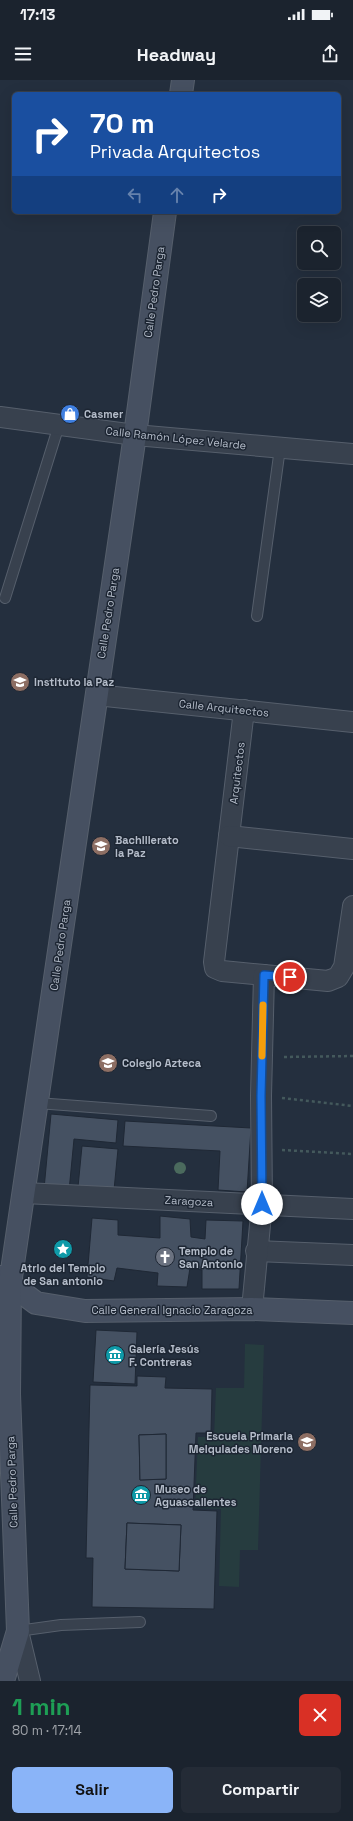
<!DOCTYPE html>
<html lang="es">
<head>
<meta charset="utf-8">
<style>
	:root { --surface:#1b232e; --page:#242b36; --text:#f1f3f6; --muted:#a0a4aa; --line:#39404a; --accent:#8ab4f8 }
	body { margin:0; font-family:"Space Grotesk",sans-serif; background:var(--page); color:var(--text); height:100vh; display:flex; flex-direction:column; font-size:15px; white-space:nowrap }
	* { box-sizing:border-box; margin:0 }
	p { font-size:13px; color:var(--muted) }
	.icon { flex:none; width:22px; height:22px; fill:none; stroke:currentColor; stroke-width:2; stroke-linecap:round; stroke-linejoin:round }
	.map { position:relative; height:1601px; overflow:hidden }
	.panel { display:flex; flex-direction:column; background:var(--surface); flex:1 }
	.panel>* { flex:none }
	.hud { position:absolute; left:12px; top:12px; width:329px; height:122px; border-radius:6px; box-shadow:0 4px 16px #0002,0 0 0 1px var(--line); background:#1a4fa0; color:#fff; overflow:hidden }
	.buttons { position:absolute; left:297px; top:146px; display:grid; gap:8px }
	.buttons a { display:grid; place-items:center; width:44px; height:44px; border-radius:6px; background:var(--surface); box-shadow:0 4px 16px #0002,0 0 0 1px var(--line); font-size:20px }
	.pin { position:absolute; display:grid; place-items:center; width:34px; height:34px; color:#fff; margin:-17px; border:2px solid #fff; border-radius:50%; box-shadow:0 1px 4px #0007 }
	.me { position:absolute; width:44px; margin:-22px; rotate:0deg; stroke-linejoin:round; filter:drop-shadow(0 0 3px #0008) }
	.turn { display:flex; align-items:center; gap:14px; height:84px; padding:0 12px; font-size:18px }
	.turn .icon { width:52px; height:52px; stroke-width:2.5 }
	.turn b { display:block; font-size:28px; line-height:34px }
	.lanes { display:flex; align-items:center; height:38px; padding:0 12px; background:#0003; justify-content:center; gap:20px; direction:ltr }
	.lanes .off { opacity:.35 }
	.round { display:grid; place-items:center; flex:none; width:42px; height:42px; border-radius:6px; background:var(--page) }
	.summary { display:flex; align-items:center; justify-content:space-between; height:68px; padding:0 12px }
	h1 { font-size:24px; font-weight:800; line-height:30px; color:#1e9e55 }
	.primary-button { display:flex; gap:8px; margin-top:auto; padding:8px 12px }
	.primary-button a { flex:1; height:46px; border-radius:6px; background:var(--accent); color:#111; font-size:16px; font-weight:800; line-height:46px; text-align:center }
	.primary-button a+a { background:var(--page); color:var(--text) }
	.status { display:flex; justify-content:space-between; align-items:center; height:28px; padding:0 20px; background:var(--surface); direction:ltr }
	.status svg { height:11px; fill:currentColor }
	header { display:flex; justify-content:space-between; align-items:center; height:52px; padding:0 12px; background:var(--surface); font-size:18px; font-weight:800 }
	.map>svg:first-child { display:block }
	.green { fill:#263c3f }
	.building { fill:#455162; stroke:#1f2835; fill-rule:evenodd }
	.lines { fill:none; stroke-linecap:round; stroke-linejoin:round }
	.lane-casing { stroke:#565f6c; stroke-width:12 }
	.street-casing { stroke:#565f6c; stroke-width:22 }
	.secondary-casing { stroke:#565f6c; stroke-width:24 }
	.path { stroke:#44595c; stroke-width:2.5; stroke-dasharray:3 3; stroke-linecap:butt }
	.lane { stroke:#38414e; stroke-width:10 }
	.street { stroke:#38414e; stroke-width:20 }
	.secondary { stroke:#465061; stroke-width:22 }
	.tree { fill:#4b6a5d }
	.route-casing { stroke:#114b97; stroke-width:10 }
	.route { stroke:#1a73e8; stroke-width:7 }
	.slow { stroke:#f59e0b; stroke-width:7 }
	.labels { text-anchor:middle; stroke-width:3; stroke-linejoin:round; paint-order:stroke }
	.street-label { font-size:11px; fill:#b4bcc9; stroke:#1d2633 }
	.poi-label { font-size:11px; font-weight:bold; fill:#b4bcc9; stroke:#1d2633; text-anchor:start }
</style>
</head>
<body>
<div class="status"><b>17:13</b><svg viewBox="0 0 49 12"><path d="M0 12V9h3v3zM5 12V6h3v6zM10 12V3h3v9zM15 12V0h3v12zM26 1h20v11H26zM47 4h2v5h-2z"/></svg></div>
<header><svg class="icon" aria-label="menu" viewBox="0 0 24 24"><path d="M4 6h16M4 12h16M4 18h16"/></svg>Headway<svg class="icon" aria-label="share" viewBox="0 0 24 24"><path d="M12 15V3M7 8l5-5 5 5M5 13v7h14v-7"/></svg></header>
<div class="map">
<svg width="353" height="1601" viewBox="0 0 353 1601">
	<rect width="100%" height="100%" fill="#242f3e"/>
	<polygon class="green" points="245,1264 264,1265 258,1470 240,1470 239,1507 219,1506 221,1429 195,1428 198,1357 214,1357 216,1308 244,1308"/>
	<g class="building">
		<polygon points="51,1034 118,1040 116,1063 74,1059 69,1111 44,1109"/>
		<polygon points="125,1041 251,1048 247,1112 218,1110 220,1071 123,1066"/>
		<polygon points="82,1066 118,1069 114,1110 78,1107"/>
		<polygon points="160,1136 190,1139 191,1157 205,1159 206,1140 243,1141 239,1209 202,1209 202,1190 190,1188 187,1207 157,1206 158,1193 117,1188 114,1201 87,1197 92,1138 118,1140 118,1155 160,1158"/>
		<polygon points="96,1250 137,1252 135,1304 93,1302"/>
		<path d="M 137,1296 L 166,1297 L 165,1308 L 212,1309 L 211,1353 L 196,1353 L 193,1430 L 217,1431 L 214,1529 L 92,1527 L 93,1478 L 86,1478 L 90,1305 L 137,1306 ZM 166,1354 L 166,1399 L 140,1400 L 139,1355 ZM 127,1443 L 181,1445 L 179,1491 L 125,1489 Z"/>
		<polygon points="166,1354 166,1399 140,1400 139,1355"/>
		<polygon points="127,1443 181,1445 179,1491 125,1489"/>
	</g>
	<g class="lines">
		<defs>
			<g id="lane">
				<polyline points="5,518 59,345"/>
				<polyline points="257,536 280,368"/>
				<polyline points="37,1023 211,1036"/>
				<polyline points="18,1551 61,1545 140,1542"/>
			</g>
			<g id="street">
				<polyline points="0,337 135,355 353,374"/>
				<polyline points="96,615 353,642"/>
				<polyline points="244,630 214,882 215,888 222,891 328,901 338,897 344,887 353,826"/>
				<polyline points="229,756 353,769"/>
				<polyline points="24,1113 353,1129"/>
				<polyline points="256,1171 353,1175"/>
				<polyline points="252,1229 262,1124 261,1016 264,895"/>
				<polyline points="18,1551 30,1601"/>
			</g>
			<g id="secondary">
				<polyline points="181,14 183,0"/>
				<polyline points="1,1197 36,1223 85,1231 252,1229 353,1233"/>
				<polyline points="3,1601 18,1551 9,1314 10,1204 135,355 165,132"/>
			</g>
		</defs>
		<use href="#lane" class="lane-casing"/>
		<use href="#street" class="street-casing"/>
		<use href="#secondary" class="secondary-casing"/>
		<g class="path">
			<polyline points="284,977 353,976"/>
			<polyline points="282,1018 353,1026"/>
			<polyline points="282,1070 353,1074"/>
		</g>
		<use href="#lane" class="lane"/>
		<use href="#street" class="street"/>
		<use href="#secondary" class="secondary"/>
	</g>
	<circle class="tree" cx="180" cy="1088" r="6"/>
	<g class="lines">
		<defs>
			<polyline id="route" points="262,1124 261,1016 264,895 290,897"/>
		</defs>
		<use href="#route" class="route-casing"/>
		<use href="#route" class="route"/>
		<polyline class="slow" points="262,976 263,925"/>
	</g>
	<defs>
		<symbol id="shop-disc" viewBox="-11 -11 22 22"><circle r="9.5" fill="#3f7fe0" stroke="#1d2633"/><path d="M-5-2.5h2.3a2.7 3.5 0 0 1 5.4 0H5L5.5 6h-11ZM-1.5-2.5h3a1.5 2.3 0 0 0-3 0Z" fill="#fff"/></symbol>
		<symbol id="school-disc" viewBox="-11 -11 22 22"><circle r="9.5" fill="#8d6e63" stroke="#1d2633"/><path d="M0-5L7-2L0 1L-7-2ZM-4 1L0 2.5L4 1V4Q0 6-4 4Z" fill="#fff"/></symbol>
		<symbol id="university-disc" viewBox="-11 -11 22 22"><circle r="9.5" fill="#8d6e63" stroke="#1d2633"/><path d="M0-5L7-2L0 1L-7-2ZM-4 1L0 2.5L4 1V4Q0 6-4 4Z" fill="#fff"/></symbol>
		<symbol id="sight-disc" viewBox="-11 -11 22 22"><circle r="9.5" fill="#0f9aa8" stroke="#1d2633"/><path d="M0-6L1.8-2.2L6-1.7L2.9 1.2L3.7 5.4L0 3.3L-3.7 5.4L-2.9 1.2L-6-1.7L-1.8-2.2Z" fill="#fff"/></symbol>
		<symbol id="church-disc" viewBox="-11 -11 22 22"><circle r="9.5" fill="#6b7280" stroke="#1d2633"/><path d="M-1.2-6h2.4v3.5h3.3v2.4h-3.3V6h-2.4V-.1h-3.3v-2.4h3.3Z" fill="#fff"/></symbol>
		<symbol id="museum-disc" viewBox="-11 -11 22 22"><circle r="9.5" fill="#0f9aa8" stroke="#1d2633"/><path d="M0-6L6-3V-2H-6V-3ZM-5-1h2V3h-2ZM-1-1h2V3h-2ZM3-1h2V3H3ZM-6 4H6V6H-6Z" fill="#fff"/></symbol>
	</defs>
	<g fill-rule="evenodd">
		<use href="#shop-disc" x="59" y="323" width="22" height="22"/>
		<use href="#school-disc" x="9" y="591" width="22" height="22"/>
		<use href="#university-disc" x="90" y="755" width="22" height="22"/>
		<use href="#school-disc" x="97" y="972" width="22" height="22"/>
		<use href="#sight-disc" x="52" y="1158" width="22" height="22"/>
		<use href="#church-disc" x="154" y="1166" width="22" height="22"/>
		<use href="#museum-disc" x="104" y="1264" width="22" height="22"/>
		<use href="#school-disc" x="296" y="1351" width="22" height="22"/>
		<use href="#museum-disc" x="130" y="1404" width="22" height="22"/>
	</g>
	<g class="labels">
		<g class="street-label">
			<text transform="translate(154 212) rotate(-82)" y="4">Calle Pedro Parga</text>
			<text transform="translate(176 358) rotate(6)" y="4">Calle Ramón López Velarde</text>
			<text transform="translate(108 533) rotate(-81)" y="4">Calle Pedro Parga</text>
			<text transform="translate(224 628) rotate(6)" y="4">Calle Arquitectos</text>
			<text transform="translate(237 693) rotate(-83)" y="4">Arquitectos</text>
			<text transform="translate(60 865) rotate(-82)" y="4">Calle Pedro Parga</text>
			<text transform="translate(189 1121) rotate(3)" y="4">Zaragoza</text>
			<text x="172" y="1234">Calle General Ignacio Zaragoza</text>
			<text transform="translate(12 1402) rotate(-92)" y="4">Calle Pedro Parga</text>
		</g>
		<g class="poi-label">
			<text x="84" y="338">Casmer</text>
			<text x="34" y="606">Instituto la Paz</text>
			<text x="115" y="764">Bachillerato<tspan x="115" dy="13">la Paz</tspan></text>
			<text x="122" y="987">Colegio Azteca</text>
			<text x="179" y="1175">Templo de<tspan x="179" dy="13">San Antonio</tspan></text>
			<text x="63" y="1192" text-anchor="middle">Atrio del Templo<tspan x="63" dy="13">de San antonio</tspan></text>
			<text x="129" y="1273">Galería Jesús<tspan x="129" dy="13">F. Contreras</tspan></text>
			<text x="293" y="1360" text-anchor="end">Escuela Primaria<tspan x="293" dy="13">Melquiades Moreno</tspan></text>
			<text x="155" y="1413">Museo de<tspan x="155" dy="13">Aguascalientes</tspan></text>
		</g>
	</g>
</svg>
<div class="buttons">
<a><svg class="icon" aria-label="search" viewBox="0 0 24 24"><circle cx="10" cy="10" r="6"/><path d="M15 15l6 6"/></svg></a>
<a><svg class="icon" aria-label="layers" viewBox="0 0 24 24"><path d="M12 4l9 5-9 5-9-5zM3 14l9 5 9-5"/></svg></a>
</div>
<div class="pin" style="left:290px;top:897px;background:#d93025"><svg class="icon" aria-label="arrive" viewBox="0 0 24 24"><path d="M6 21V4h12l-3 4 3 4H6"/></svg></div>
<svg class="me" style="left:262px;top:1124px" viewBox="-20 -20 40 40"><circle r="19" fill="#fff"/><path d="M0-13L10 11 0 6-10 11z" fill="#1a73e8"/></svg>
<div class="hud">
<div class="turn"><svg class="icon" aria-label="right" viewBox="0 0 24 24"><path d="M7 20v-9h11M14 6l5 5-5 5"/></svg><div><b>70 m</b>Privada Arquitectos</div></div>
<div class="lanes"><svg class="icon off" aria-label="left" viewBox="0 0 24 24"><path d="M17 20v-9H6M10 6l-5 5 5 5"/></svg><svg class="icon off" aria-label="ahead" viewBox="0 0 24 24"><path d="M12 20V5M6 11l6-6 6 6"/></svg><svg class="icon" aria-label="right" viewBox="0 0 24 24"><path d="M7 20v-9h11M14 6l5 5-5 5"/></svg></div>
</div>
</div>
<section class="panel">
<div class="summary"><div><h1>1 min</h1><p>80 m · 17:14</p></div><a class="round" style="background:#d93025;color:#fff"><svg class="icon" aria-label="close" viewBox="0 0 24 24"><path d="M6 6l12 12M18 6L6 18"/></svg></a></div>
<div class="primary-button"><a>Salir</a><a>Compartir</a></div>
</section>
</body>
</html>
